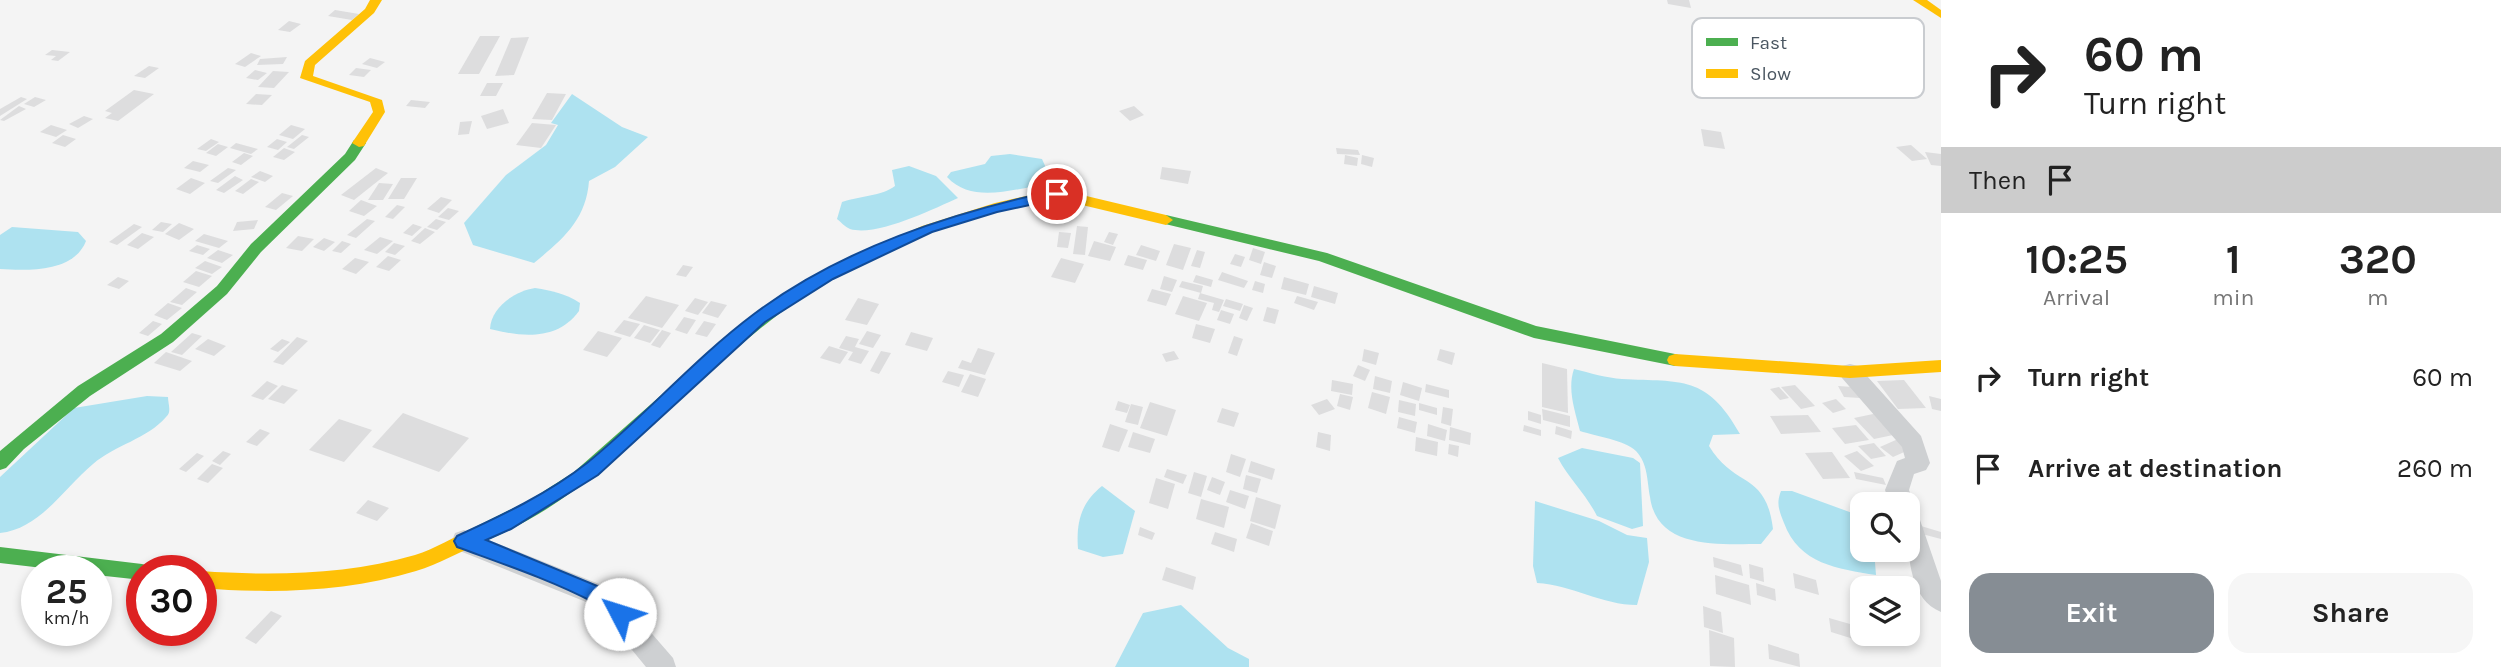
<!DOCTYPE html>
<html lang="en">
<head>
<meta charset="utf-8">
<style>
	:root { --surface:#fff; --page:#f6f6f6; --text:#222; --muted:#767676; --accent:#868d94 }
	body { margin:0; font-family:Karla,sans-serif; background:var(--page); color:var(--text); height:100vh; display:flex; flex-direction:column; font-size:26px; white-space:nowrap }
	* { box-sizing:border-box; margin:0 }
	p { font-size:23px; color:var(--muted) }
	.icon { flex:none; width:38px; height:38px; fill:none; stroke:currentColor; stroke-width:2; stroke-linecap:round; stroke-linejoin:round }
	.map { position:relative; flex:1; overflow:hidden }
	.side { display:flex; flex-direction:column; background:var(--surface); width:560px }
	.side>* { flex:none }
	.banner { background:#fff; color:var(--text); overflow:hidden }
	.controls { position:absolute; left:1850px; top:492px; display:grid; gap:14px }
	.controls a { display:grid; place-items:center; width:70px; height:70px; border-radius:14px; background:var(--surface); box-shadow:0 4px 10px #0003; font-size:35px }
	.speed { position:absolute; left:21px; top:555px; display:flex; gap:14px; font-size:35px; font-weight:700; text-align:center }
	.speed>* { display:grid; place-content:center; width:91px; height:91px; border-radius:50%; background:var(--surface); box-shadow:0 4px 10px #0003; line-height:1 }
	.speed small { font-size:18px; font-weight:400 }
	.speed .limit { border:10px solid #d22; background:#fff; color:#111 }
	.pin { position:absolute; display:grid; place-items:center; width:60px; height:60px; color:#fff; margin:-30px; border:4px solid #fff; border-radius:50%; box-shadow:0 2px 7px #0007 }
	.me { position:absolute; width:77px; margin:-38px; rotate:310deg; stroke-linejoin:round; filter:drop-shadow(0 0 5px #0008) }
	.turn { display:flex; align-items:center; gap:24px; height:147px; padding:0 28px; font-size:32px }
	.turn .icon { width:91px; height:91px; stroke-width:2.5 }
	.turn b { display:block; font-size:49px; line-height:60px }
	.then { display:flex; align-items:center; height:66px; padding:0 28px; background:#0003; gap:14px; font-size:26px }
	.eta { display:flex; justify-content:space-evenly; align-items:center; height:119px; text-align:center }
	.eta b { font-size:42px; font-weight:700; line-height:49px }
	.action { display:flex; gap:14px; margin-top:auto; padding:14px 28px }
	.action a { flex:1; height:80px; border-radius:21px; background:var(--accent); color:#fff; font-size:28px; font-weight:700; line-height:80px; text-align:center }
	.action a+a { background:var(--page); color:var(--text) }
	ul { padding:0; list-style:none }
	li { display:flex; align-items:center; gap:21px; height:91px; padding:0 28px }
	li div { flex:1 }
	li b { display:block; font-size:26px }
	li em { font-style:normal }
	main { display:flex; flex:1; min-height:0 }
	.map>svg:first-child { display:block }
	.water { fill:#aee2f0 }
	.building { fill:#ddddde }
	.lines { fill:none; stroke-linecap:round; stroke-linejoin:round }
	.street { fill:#ced0d2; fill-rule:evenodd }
	.fast { fill:#4caf50; fill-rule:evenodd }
	.slow { fill:#ffc107; fill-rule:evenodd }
	.route { fill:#1a73e8; stroke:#114b97; stroke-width:2 }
	.key { fill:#fff; stroke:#c9ccd0; stroke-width:2 }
	.key-label { font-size:19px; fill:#4a5661 }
</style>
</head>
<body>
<main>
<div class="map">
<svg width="1941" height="667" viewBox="0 0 1941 667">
	<rect width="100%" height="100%" fill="#f4f4f4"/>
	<g class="water">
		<path d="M 572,94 L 622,127 L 648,137 L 615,167 L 589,181 C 586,220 563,239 534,263 L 473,245 L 464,223 L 506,175 L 546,145 L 558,125 L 551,123 Z"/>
		<path d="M 1010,154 L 1042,159 L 1047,170 L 1043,185 C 1012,189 972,204 947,177 L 951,172 L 985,164 L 991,156 Z"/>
		<path d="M 909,166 L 936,176 L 958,198 C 933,209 877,237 850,229 C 845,227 841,222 837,219 L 842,202 C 859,196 882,196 895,186 L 892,170 Z"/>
		<path d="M 12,227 L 78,232 L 86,241 C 74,272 29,271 0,269 L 0,235 Z"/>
		<path d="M 535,288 C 553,291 564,293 580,303 L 579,311 C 557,341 522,337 490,329 C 491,307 515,291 535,288 Z"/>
		<path d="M 1574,369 C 1590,373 1607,378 1622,379 C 1682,382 1707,375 1740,434 L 1713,435 L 1709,446 C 1735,489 1766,471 1773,529 L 1761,544 C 1720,544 1657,550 1650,497 C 1647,480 1648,464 1636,451 C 1625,440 1595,436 1580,431 C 1575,411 1567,389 1574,369 Z"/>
		<path d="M 147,396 L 168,397 C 168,404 172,412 166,417 C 147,439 115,445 93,464 C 64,488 40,529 0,533 L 0,477 L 74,408 Z"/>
		<path d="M 1582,448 L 1633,458 L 1640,463 L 1643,526 L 1632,529 L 1597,516 C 1586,494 1569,479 1558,458 Z"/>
		<path d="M 1102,486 L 1135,511 L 1123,554 L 1103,557 L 1078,549 C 1076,522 1081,503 1102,486 Z"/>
		<path d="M 1781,491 L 1792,491 L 1855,514 L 1862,522 L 1862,550 L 1874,550 L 1876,575 C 1838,569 1799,564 1784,523 C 1779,510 1776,504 1781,491 Z"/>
		<path d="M 1535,501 L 1599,521 L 1627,535 L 1647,538 L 1649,562 L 1637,605 C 1602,605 1572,585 1537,583 L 1533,566 Z"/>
		<polygon points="1181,605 1228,648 1249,659 1249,667 1115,667 1143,613"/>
	</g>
	<g class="building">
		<polygon points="1667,0 1689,0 1691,8 1668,4"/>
		<polygon points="335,10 359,14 352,20 328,16"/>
		<polygon points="289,21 301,24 290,32 278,30"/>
		<polygon points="480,36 500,36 479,74 458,74"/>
		<polygon points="529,37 514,75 495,76 511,38"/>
		<polygon points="52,50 70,52 58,61 51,60 56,56 45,55"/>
		<polygon points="251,53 261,56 245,67 235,64"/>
		<polygon points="287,57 283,64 257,65 260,59"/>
		<polygon points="370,58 385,62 377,68 362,64"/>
		<polygon points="149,66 159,68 145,78 134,76"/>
		<polygon points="356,68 371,70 364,77 349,75"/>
		<polygon points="255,70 267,73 258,80 246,78"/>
		<polygon points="273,71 289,72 274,88 258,87"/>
		<polygon points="487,83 503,83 496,96 480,96"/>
		<polygon points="134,90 154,94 118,121 105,118 112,113 105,111"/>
		<polygon points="547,93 566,94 552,120 532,119"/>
		<polygon points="256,94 272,95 262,105 246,104"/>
		<polygon points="21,97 27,99 0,116 0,109"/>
		<polygon points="35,97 46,100 34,107 24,104"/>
		<polygon points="411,100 430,102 425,108 406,106"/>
		<polygon points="19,106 26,109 4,121 0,120"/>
		<polygon points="1134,106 1144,115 1130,121 1119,111"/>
		<polygon points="503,109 509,123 487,129 481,116"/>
		<polygon points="84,116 93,119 78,128 69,124"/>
		<polygon points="472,121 469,134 458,135 460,122"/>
		<polygon points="532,123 556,125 541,148 516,145"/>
		<polygon points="51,125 67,130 56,137 40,132"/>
		<polygon points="291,125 305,129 293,139 279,135"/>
		<polygon points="1701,129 1721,132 1725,149 1704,146"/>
		<polygon points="63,135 76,139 65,147 52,143"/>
		<polygon points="302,135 309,137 294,149 287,147"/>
		<polygon points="211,139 219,142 206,151 197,149"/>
		<polygon points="277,139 287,142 278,150 267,147"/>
		<polygon points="236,143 258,149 251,154 230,148"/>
		<polygon points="218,144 228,147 216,156 206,153"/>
		<polygon points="1911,145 1927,159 1912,161 1896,147"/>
		<polygon points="284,148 295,152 284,160 273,157"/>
		<polygon points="1336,148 1358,150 1360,155 1337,154"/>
		<polygon points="1925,152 1941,154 1941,166 1931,165"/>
		<polygon points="244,153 253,156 241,165 232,162"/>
		<polygon points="1345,155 1358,158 1357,166 1344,164"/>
		<polygon points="1362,155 1374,158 1372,167 1361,164"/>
		<polygon points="193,161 209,165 200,172 184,168"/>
		<polygon points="1162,167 1191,171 1188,184 1160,179"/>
		<polygon points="228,168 236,170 218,183 210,181"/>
		<polygon points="376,168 388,173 354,200 341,195"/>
		<polygon points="260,171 273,176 265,182 251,177"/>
		<polygon points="235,176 243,180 224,193 216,190"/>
		<polygon points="191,178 205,183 190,194 176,189"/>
		<polygon points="401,178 417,178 404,199 388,199"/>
		<polygon points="251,179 259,182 243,194 235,191"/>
		<polygon points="379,183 393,184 383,200 368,200"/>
		<polygon points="282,193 293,196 276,210 265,207"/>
		<polygon points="441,197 452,200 439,213 427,209"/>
		<polygon points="361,200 377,206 364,216 349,211"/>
		<polygon points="397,205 405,207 393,219 385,217"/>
		<polygon points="448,208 459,211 449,220 438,217"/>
		<polygon points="367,219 375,221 356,238 347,235"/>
		<polygon points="436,219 446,222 437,230 427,227"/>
		<polygon points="258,220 254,229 233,231 237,222"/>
		<polygon points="161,222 172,224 163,232 152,230"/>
		<polygon points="179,223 194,229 179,240 165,234"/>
		<polygon points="134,224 142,227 117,245 109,242"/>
		<polygon points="413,224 422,227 412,236 403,233"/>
		<polygon points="1077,226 1088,227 1085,255 1073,254"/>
		<polygon points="425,228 435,232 420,244 411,241"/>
		<polygon points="1059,232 1071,233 1068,248 1057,247"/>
		<polygon points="1109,232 1118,234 1113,245 1104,242"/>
		<polygon points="142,233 154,237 138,249 127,245"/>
		<polygon points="204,234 228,241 219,248 195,241"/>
		<polygon points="298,236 314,239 302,251 286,248"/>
		<polygon points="380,237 393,241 377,254 364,250"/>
		<polygon points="324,238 335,242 324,251 313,247"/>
		<polygon points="342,241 351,244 341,253 332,251"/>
		<polygon points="1094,241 1116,247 1110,261 1088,256"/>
		<polygon points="394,243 405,246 395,255 385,252"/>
		<polygon points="1174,244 1191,248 1183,270 1166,265"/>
		<polygon points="197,245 210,249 203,255 189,251"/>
		<polygon points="1141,245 1160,251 1156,261 1136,255"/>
		<polygon points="1253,248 1265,252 1261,264 1249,260"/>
		<polygon points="218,250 233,255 222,263 207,258"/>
		<polygon points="1197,250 1205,252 1200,268 1191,266"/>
		<polygon points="1235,254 1245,257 1241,267 1230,264"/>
		<polygon points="1128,255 1147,260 1143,270 1124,265"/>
		<polygon points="388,256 401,260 389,271 376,267"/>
		<polygon points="355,258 369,262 356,274 342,269"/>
		<polygon points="1061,258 1084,264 1075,283 1051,277"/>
		<polygon points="205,261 222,267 212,274 195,268"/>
		<polygon points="1264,262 1276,266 1272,278 1260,275"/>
		<polygon points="683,265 693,267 686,277 676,275"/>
		<polygon points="196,271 212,276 199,287 183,282"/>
		<polygon points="1222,272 1248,281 1244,288 1218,280"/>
		<polygon points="1196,275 1213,280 1211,287 1193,282"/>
		<polygon points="1164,276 1177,280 1172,292 1160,289"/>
		<polygon points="118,277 129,281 119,289 107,285"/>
		<polygon points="1284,277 1309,284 1306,295 1281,289"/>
		<polygon points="1182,281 1203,286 1201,293 1179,287"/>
		<polygon points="1255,281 1265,284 1263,293 1252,290"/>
		<polygon points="1314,286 1338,293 1335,304 1311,297"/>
		<polygon points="186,288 197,292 182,305 170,302"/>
		<polygon points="1152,289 1171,294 1166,306 1147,301"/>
		<polygon points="1200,293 1224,300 1219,312 1212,310 1214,303 1198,299"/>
		<polygon points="646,296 679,305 662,328 628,318"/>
		<polygon points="1183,296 1207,303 1199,321 1175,314"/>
		<polygon points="1297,296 1318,302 1314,310 1294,303"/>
		<polygon points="695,298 708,302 698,315 685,311"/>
		<polygon points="858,298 879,304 867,325 845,320"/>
		<polygon points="1226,299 1243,304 1240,311 1223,306"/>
		<polygon points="711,301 727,305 718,318 702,313"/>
		<polygon points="168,303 182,308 167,320 154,315"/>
		<polygon points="1244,305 1253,308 1247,321 1239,318"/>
		<polygon points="1267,307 1279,310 1275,324 1263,321"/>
		<polygon points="1221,310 1234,314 1230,324 1217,320"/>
		<polygon points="684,317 696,320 687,334 675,330"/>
		<polygon points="624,320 640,324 630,337 614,332"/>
		<polygon points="153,321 162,324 148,336 139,333"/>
		<polygon points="704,321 716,324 707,337 695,334"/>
		<polygon points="1196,324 1215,329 1210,343 1192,338"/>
		<polygon points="644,325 660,330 650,343 634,338"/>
		<polygon points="662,330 671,333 660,348 651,345"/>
		<polygon points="598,331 622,338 607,357 583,350"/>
		<polygon points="867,331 881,335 873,348 859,344"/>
		<polygon points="911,332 933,338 927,351 905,345"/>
		<polygon points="192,333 202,336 182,355 171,352"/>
		<polygon points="846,336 859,339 855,347 869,351 861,364 848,360 853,352 839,348"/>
		<polygon points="1234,336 1243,339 1237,356 1228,353"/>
		<polygon points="297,337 308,341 283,365 273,362"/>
		<polygon points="208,339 226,346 214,356 195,349"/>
		<polygon points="282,339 290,342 278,352 270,349"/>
		<polygon points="829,346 848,352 840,364 820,358"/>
		<polygon points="978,348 995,353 985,375 958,368 962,360 971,363"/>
		<polygon points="1364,349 1379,353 1376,365 1362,361"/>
		<polygon points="1440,349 1455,353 1452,365 1437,360"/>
		<polygon points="881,351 891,353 879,374 870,371"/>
		<polygon points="1174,351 1179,359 1166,362 1162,354"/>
		<polygon points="166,352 192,361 180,371 154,363"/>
		<polygon points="1542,363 1567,369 1568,413 1542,407"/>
		<polygon points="1358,365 1370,370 1365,381 1353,376"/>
		<polygon points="948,371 964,375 959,387 942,382"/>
		<polygon points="970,374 986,379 978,397 961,392"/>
		<polygon points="1375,376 1392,381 1390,393 1373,389"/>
		<polygon points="1332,380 1353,384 1352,395 1331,391"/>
		<polygon points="1904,380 1926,408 1898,409 1877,381"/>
		<polygon points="267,381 278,386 263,400 251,396"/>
		<polygon points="1403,382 1422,388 1419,401 1400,395"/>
		<polygon points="1426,384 1449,390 1449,398 1425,392"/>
		<polygon points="282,385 298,390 284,404 268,399"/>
		<polygon points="1795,385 1815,406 1801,409 1781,387"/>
		<polygon points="1838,386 1853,387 1860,398 1844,397"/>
		<polygon points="1779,387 1789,398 1780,400 1770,389"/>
		<polygon points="1372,392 1390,397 1386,414 1368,408"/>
		<polygon points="1340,394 1353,397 1350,410 1337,406"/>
		<polygon points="1929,396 1941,399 1941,411 1932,409"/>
		<polygon points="1327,399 1335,409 1319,415 1311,405"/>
		<polygon points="1836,399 1846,409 1833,413 1822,403"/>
		<polygon points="1399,400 1416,404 1415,416 1398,412"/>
		<polygon points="1118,401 1130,405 1127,413 1115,410"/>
		<polygon points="1150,402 1176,410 1167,436 1140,428"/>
		<polygon points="1419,403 1437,408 1437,415 1419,410"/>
		<polygon points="1131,404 1143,407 1138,425 1125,422"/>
		<polygon points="1443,407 1453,409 1451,426 1441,423"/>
		<polygon points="1222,408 1239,413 1234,427 1217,422"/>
		<polygon points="1542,409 1570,416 1570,427 1543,420"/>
		<polygon points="1528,411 1541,415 1541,424 1528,420"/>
		<polygon points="403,413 469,438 439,472 372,447"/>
		<polygon points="1878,413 1898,434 1874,439 1854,418"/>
		<polygon points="1808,415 1821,432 1781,434 1770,416"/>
		<polygon points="1399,417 1417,422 1415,433 1397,428"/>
		<polygon points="339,419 372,430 344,462 309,450"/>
		<polygon points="1110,424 1128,430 1119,452 1102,447"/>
		<polygon points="1428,424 1447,430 1445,441 1427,436"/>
		<polygon points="1524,425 1541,430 1541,436 1523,431"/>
		<polygon points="1856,425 1869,440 1845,444 1832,428"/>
		<polygon points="1556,426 1572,431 1571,439 1555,434"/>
		<polygon points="1450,427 1471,433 1470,445 1449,440"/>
		<polygon points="260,429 270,433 257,446 246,442"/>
		<polygon points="1133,432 1155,439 1150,453 1128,447"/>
		<polygon points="1318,432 1331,435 1330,451 1316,447"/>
		<polygon points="1416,437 1438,442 1437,456 1415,451"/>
		<polygon points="1898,439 1911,449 1893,457 1880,447"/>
		<polygon points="1874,443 1886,456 1871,459 1858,446"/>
		<polygon points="1449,444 1459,446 1458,457 1448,454"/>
		<polygon points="223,451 231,454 220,465 212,461"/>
		<polygon points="1857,451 1874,466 1861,471 1844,456"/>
		<polygon points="1832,452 1850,478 1823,479 1805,453"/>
		<polygon points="197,453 204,456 186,472 179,469"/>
		<polygon points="1231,454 1246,459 1240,477 1226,472"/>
		<polygon points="1251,461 1275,469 1272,480 1248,472"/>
		<polygon points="212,464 223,468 208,483 197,479"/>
		<polygon points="1167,469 1187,475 1183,484 1164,477"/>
		<polygon points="1194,472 1207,476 1201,497 1188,493"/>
		<polygon points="1854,472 1883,478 1886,485 1856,479"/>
		<polygon points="1246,475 1261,479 1257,493 1243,489"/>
		<polygon points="1212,477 1225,482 1220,495 1207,490"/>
		<polygon points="1156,478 1175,484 1168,509 1149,503"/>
		<polygon points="1230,490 1249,496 1245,509 1226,502"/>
		<polygon points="1256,497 1281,505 1275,529 1250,521"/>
		<polygon points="1201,499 1229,507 1224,528 1196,519"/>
		<polygon points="368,500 389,508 377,521 356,513"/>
		<polygon points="1251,523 1273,531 1269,546 1246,538"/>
		<polygon points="1921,526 1941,532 1941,539 1922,534"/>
		<polygon points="1140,527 1155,533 1152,540 1138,535"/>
		<polygon points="1215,532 1237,539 1234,552 1211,544"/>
		<polygon points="1713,557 1741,565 1743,576 1714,567"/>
		<polygon points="1749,564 1763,568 1764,582 1750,578"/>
		<polygon points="1166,567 1196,577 1193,590 1162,580"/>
		<polygon points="1793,573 1816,580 1819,595 1795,588"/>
		<polygon points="1715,575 1749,585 1751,605 1716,594"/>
		<polygon points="1756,583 1775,589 1776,601 1757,595"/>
		<polygon points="1703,606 1721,612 1723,633 1704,627"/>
		<polygon points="271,611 282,616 256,644 245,638"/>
		<polygon points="1829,618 1857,626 1860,641 1831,632"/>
		<polygon points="1709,630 1734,638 1735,667 1710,666"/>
		<polygon points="1768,644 1799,654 1800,667 1769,659"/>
	</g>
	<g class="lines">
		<g class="street">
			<path d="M 1850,364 L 1858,366 L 1921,436 L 1930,463 L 1926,470 L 1914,474 L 1909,490 L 1914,504 L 1911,511 L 1917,513 L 1920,520 L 1941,581 L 1941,612 C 1903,597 1908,536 1908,504 L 1890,504 L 1885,490 L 1897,461 L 1905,458 L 1902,447 L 1842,378 L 1839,372 L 1842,366 Z"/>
			<polygon points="464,530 614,590 673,658 676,667 646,667 596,606 455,549 452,541 455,533"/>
		</g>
		<g class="fast">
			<polygon points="359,139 366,143 355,160 261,252 227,294 173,342 90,396 24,449 6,468 0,470 0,451 78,386 161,334 217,286 251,244 345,154 354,140"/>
			<polygon points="1166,215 1327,253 1536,326 1675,354 1681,356 1683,360 1681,364 1675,366 1534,338 1319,261 1161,223 1159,220 1161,217"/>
			<path d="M 792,292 L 800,297 L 797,301 C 687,377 604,498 474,545 L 467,543 L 465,537 L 467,531 L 530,500 L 574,472 L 734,331 Z"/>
			<polygon points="0,547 142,564 149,566 151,570 142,570 142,580 96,575 96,570 60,570 0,563"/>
		</g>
		<g class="slow">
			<polygon points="370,0 382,0 374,13 315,65 313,76 382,100 385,112 364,146 359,147 352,143 373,112 370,102 300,78 305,61 365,9"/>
			<polygon points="1913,0 1927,0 1941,10 1941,18"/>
			<polygon points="1057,189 1166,215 1173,220 1166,225 1057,199 997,212 932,232 832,279 797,301 792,302 784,297 822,271 922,226 995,203"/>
			<polygon points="1675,354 1850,366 1941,360 1941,372 1850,378 1675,366 1669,364 1667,360 1669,356"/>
			<path d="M 474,529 L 481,531 L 483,537 L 481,543 C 459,552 439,564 416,571 C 347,592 272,594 201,588 L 201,571 C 272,576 346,575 415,555 C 435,549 454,536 474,529 Z"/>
		</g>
	</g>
	<path class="route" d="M 1057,190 L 1062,191 L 1062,198 L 997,212 L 932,232 L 833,279 L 765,322 L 598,475 L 511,529 L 486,540 L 612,592 L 629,614 L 626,621 L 620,623 C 609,619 605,608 595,603 C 551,580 503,564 457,547 L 454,541 L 457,536 C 501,516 549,493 587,463 C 645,416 694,359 754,314 C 842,248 951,213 1057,190 Z"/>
	<rect x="1692" y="18" width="232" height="80" rx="10" class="key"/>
	<rect x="1706" y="38" width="32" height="8" fill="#4caf50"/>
	<rect x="1706" y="69" width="32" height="9" fill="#ffc107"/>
	<g class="key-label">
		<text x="1750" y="49">Fast</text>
		<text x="1750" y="80">Slow</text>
	</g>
</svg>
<div class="controls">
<a><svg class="icon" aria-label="search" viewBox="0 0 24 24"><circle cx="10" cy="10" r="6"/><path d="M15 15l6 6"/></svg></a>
<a><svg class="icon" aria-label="layers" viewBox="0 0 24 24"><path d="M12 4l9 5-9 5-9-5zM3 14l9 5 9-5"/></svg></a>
</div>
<div class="speed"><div>25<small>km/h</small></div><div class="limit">30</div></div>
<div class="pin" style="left:1057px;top:194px;background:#d93025"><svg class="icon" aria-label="arrive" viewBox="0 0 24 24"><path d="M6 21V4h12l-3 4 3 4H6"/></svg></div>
<svg class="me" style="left:620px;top:614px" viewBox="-20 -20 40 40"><circle r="19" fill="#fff"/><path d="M0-13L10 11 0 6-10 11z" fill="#1a73e8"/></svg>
</div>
<section class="side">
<div class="banner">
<div class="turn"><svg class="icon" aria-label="right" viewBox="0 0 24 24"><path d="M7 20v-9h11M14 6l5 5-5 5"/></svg><div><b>60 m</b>Turn right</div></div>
<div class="then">Then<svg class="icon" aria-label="arrive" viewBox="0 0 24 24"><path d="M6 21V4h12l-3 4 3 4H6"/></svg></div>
</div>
<div class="eta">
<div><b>10:25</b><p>Arrival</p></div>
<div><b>1</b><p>min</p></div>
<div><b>320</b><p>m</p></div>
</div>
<ul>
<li><svg class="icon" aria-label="right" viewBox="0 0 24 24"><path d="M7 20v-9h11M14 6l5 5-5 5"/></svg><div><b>Turn right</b></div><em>60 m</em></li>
<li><svg class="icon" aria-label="arrive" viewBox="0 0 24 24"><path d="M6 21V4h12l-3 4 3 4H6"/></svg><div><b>Arrive at destination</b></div><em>260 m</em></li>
</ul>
<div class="action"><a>Exit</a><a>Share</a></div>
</section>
</main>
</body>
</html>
